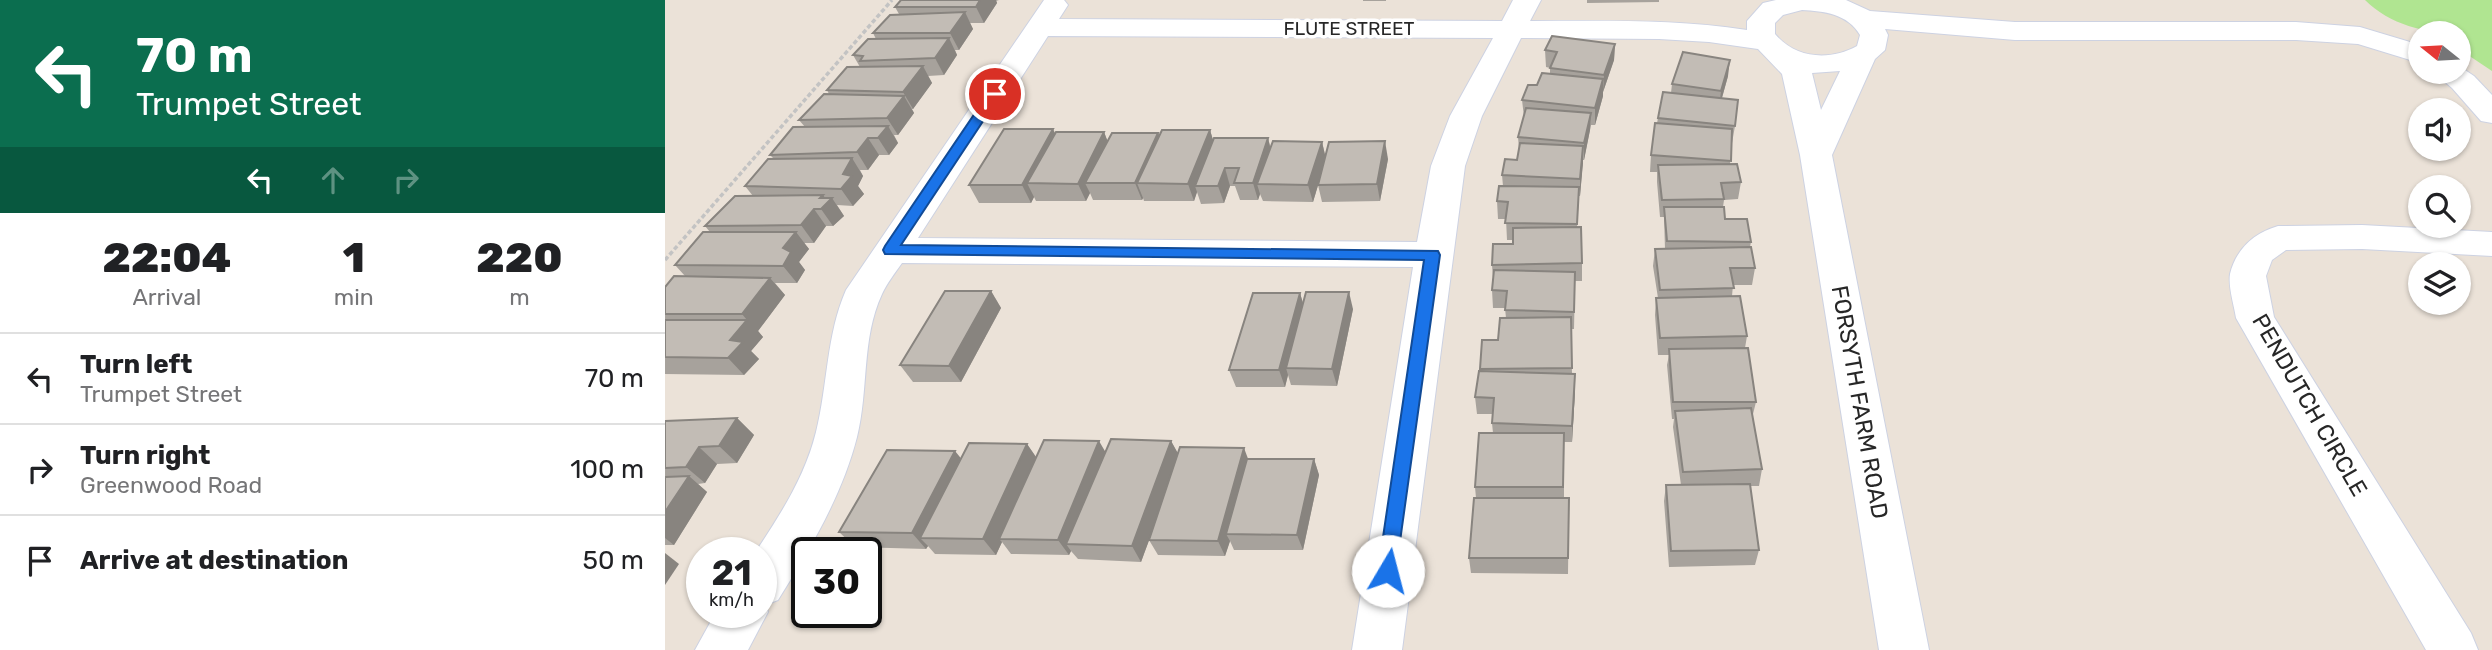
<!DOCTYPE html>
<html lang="en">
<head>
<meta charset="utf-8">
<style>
	:root { --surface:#fff; --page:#f6f6f6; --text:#202124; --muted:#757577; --line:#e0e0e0 }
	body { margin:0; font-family:Rubik,sans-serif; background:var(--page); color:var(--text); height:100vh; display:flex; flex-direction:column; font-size:26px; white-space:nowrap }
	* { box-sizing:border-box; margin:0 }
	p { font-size:23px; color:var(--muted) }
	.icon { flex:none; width:38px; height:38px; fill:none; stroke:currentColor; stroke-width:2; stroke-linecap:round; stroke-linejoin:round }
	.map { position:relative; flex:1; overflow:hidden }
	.details { display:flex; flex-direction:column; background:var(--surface); width:665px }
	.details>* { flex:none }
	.guide { background:#0b6e4f; color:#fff; overflow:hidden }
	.needle { width:46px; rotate:288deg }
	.controls { position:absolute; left:1743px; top:21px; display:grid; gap:14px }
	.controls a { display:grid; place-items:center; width:63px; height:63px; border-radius:50%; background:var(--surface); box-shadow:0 2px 5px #0004; font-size:35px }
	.speed { position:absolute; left:21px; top:537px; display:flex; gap:14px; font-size:35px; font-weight:700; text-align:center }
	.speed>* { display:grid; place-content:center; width:91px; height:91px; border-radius:50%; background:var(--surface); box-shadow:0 2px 5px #0004; line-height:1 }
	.speed small { font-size:18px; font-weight:400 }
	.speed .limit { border:4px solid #111; border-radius:10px; background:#fff; color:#111 }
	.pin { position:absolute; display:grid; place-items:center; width:60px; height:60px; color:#fff; margin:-30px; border:4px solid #fff; border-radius:50%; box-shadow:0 2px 7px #0007 }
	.me { position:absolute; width:77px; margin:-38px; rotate:8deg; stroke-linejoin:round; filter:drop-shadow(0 0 5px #0008) }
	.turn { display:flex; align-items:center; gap:24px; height:147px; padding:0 21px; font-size:32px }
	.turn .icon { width:91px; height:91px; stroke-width:2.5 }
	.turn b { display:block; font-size:49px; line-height:60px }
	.lanes { display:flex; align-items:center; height:66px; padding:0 21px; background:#0003; justify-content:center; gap:35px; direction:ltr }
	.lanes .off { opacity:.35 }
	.eta { display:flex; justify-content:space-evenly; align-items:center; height:119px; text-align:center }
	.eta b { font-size:42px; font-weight:800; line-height:49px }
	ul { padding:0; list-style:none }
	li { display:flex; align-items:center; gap:21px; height:91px; padding:0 21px; border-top:2px solid var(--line) }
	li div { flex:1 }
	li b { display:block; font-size:26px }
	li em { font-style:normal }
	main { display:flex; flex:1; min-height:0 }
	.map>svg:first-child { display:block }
	.green { fill:#b0e591 }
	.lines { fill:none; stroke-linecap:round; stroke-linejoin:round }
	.minor-casing { stroke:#cdd2e2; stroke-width:2 }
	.path { stroke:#c3c3c3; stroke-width:3.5; stroke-dasharray:4.5 2.5; stroke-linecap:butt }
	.minor { fill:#fff; fill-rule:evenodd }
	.wall { fill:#a7a29c }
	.shaded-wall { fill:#88847f }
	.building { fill:#c2bcb5; stroke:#88847f; stroke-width:2 }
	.route { fill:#1a73e8; stroke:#114b97; stroke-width:2 }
	.labels { text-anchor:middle; stroke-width:7; stroke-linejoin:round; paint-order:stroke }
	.far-street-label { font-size:19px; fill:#272727; stroke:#fff }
	.street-label { font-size:23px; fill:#272727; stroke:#fff }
</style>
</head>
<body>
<main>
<section class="details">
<div class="guide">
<div class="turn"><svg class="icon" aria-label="left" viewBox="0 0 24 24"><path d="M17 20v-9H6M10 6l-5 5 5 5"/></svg><div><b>70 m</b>Trumpet Street</div></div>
<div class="lanes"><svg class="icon" aria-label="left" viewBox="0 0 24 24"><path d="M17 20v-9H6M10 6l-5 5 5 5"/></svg><svg class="icon off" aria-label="ahead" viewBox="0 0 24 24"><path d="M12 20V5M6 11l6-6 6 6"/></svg><svg class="icon off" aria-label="right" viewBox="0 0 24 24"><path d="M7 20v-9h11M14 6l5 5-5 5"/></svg></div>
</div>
<div class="eta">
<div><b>22:04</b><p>Arrival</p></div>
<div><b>1</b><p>min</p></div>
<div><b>220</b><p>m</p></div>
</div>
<ul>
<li><svg class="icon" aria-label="left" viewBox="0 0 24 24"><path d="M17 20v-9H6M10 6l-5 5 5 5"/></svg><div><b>Turn left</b><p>Trumpet Street</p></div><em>70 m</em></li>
<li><svg class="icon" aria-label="right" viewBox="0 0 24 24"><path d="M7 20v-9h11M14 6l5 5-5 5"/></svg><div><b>Turn right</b><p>Greenwood Road</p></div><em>100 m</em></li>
<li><svg class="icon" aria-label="arrive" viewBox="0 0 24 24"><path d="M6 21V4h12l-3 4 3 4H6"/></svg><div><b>Arrive at destination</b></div><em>50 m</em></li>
</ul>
</section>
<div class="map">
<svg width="1827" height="650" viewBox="0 0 1827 650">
	<rect width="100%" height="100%" fill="#ebe2d8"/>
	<path class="green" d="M 1700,0 L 1827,0 L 1827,71 L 1794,49 L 1794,33 C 1760,33 1725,25 1700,0 Z"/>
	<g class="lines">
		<defs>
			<g id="minor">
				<path d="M 379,0 L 399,0 L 403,5 L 394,19 L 837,21 L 848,0 L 876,0 L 865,21 C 938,21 1010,19 1082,30 L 1082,21 L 1098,3 L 1111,0 L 1181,0 L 1205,11 L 1350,22 L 1631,22 L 1695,27 L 1755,45 L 1755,63 L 1693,44 L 1631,40 L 1350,40 L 1220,29 L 1223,35 L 1220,50 L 1210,59 L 1167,155 L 1264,650 L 1214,650 L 1135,155 L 1117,74 L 1093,49 L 1044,42 L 994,39 L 856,38 L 817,116 L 800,166 L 737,650 L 687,650 L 748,267 L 237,263 C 230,273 222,283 217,294 C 196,339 204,390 192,437 C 177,496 145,549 113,600 L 100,605 L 103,612 L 83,650 L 30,650 L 51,612 L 96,612 L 96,553 L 90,553 C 115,515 140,477 151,432 C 163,384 161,336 181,290 ZM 1137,10 C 1159,11 1183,14 1195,35 L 1192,46 C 1165,61 1131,59 1110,34 L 1110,23 L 1118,15 ZM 383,36 L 828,38 L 785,116 L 766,166 L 752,242 L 253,238 ZM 1175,71 L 1156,110 L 1147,73 Z"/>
				<polygon points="1794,66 1809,76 1827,95 1827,123 1816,121 1787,88 1768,72 1794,72"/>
				<path d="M 1697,225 L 1827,232 L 1827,256 L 1697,249 L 1621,250 L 1607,260 L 1601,276 L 1609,317 L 1806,633 L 1813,650 L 1761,650 L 1571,318 C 1569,305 1563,287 1565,274 C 1571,249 1589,233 1613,226 Z"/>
			</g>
		</defs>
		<use href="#minor" class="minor-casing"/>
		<polyline class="path" points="0,260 227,0"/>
		<use href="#minor" class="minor"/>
	</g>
	<g class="wall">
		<polygon points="236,0 334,0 331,1 332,3 319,23 305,23 308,29 294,50 290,50 292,55 279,75 263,76 267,83 248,109 247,109 249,113 233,135 229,135 233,143 224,155 214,155 203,170 195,170 198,176 193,186 199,194 188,206 172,205 179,216 168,226 161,226 149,243 139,243 144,249 134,262 140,270 132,283 110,283 120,295 93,331 98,337 86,351 94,359 79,375 0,374 0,287 20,276 10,265 45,232 40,226 88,196 80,186 109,159 105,155 140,127 134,120 164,94 162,90 195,67 188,55 211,39 208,33 234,14 230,7"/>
		<rect x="698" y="0" width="23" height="1"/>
		<polygon points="922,0 994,0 994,2 922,3"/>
		<polygon points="950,44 949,60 938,92 938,96 930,125 926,125 919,160 918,160 915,196 914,196 912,227 917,263 917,281 910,281 909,329 906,329 907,374 910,391 907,442 899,442 899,498 904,498 903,574 806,573 804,558 811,498 810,487 828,433 827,423 828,414 812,414 810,397 815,369 833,340 841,318 840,308 828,308 827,290 828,278 827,265 848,244 848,240 842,240 841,219 833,219 832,201 838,186 837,175 852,160 854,149 853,137 859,117 857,100 885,74 885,68 881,67 880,50"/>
		<polygon points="1063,76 1057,98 1070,126 1067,143 1065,164 1076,182 1073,199 1059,200 1058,207 1060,219 1086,242 1085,247 1090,268 1087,285 1068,285 1067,296 1082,336 1080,348 1091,402 1087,418 1097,469 1094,486 1085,486 1094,550 1090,565 1004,567 999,501 1001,485 1016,485 1008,427 1009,419 1007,419 1002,365 1004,355 993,355 990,315 991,298 993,298 988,266 990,249 1000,249 999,217 995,217 992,182 992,172 985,172 986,155 993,118 1006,93 1007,84"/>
		<polygon points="545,130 548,140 603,138 606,149 657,142 660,155 723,159 715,201 657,202 653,185 648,202 598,201 595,194 593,200 575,200 570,186 565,186 559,203 536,204 532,192 529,201 479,201 478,198 477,200 428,200 425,193 421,201 371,201 369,197 366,203 314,203 304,185 390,133 439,132 442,140 493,133 495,136"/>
		<polygon points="326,291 336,308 296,382 248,382 235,365"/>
		<polygon points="635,293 638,304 688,309 672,386 626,385 623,375 620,387 571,387 564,370"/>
		<polygon points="72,418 89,435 72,463 52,464 40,483 33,484 42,492 9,545 0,545 0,421"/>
		<polygon points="506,441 513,454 583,459 649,459 654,475 638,550 569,550 565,541 560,556 493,555 484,540 476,562 413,559 406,551 404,555 346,554 337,542 331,555 270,554 263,546 261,549 190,547 174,532 296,459 362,444 371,457 440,452"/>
	</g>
	<g class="shaded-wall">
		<polygon points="315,0 331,0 332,3 319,23 311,7"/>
		<polygon points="300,12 308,29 294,50 285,33"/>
		<polygon points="284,38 292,55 279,75 270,58"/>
		<polygon points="950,44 949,60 938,92 939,75"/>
		<polygon points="1065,60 1063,76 1054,108 1056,91"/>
		<polygon points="258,66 267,83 248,109 238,92"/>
		<polygon points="938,79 938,96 930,125 930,108"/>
		<polygon points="239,96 249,113 233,135 222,118"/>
		<polygon points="926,113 925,130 919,160 919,143"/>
		<polygon points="223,126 233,143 224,155 213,138"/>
		<polygon points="388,129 397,147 362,183 369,197 366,203 357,185"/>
		<polygon points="545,130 550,147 530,186 532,192 529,201 523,184"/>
		<polygon points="439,132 446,150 420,183 425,193 421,201 413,184"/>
		<polygon points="493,133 500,150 472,183 478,198 477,200 470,183"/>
		<polygon points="203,138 214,155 203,170 192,152"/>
		<polygon points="603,138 607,156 592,184 595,194 593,200 588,183"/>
		<polygon points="720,141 723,159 715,201 712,184"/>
		<polygon points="657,142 661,159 648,202 643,185"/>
		<polygon points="918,146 918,163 915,196 915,179"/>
		<polygon points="187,158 198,176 193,186 199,194 188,206 176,189 178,174"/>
		<polygon points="560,168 565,186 559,203 553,186"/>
		<polygon points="158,195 163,202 167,198 179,216 168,226 156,209 155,198"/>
		<polygon points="149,209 161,226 149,243 136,225"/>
		<polygon points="131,232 144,249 134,262 140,270 132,283 118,266 118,248"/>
		<polygon points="105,278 120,295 93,331 98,337 86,351 94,359 79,375 63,358 65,340 82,320 77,314"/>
		<polygon points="326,291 336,308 296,382 284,366"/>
		<polygon points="684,292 688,309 672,386 667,369"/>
		<polygon points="635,293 640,310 621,368 623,375 620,387 614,370"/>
		<polygon points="910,374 910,391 907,442 907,426"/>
		<polygon points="72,418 89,435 72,463 54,446"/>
		<polygon points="434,441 444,458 401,544 406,551 404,555 393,540"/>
		<polygon points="506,441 515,457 476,562 467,546"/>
		<polygon points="362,444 373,460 334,539 337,542 331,555 318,539"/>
		<polygon points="34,447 52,464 40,483 21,467"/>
		<polygon points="579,448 585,464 561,534 565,541 560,556 553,541"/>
		<polygon points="290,451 303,467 255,538 263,546 261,549 247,533"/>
		<polygon points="649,459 654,475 638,550 632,535"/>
		<polygon points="24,476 42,492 9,545 0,538 0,512"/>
		<polygon points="0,553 14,564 0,585"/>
	</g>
	<g class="building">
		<polygon points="236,0 315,0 311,7 230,7"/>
		<polygon points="300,12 285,33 208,33 225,15"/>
		<polygon points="887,36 950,44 939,75 885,68 892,52 880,50"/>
		<polygon points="284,38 270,58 195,61 198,56 188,55 203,39"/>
		<polygon points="1018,52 1065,60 1056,91 1007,84"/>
		<polygon points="258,66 238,92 162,90 182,67"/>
		<polygon points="877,73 938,79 930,108 857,100 863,85 872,85"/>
		<polygon points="998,92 1073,100 1070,126 993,118"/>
		<polygon points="159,94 239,96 222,118 134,120"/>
		<polygon points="861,108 926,113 919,143 853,137"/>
		<polygon points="990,123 1067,129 1066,161 986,155"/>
		<polygon points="223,126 213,138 203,138 192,152 105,155 128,127"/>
		<polygon points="339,129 388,129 357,185 304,185"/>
		<polygon points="497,130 545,130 523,184 472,183"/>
		<polygon points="391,132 439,132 413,184 362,183"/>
		<polygon points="447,133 493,133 470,183 420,183"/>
		<polygon points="549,138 603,138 588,183 569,183 574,168 560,168 553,186 530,186"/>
		<polygon points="608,141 657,142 643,185 592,184"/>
		<polygon points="720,141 712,184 653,185 664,142"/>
		<polygon points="855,143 918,146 915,179 837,175 840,159 852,160"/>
		<polygon points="187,158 178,174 187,176 176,189 80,186 103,159"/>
		<polygon points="1072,164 1076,182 1056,183 1059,199 997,200 993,165"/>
		<polygon points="834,186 914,187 912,224 840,223 843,202 832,201"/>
		<polygon points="158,195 155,198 167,198 156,209 149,209 136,225 40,226 70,196"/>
		<polygon points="999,207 1059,207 1060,219 1082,219 1086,242 1002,241"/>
		<polygon points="916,227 917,263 827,265 828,244 848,244 848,228"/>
		<polygon points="38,232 131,232 118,248 126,252 118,266 10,265"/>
		<polygon points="1086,247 1090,268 1065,268 1069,288 995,290 990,249"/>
		<polygon points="829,270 910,272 909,312 840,310 842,291 827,290"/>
		<polygon points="9,276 105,278 77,314 0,314 0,287"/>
		<polygon points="280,291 326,291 284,366 235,365"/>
		<polygon points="641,292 684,292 667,369 621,368"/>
		<polygon points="588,293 635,293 614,370 564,370"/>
		<polygon points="1075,296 1082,336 995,338 991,298"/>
		<polygon points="906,317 907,368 815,369 817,340 833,340 835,318"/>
		<polygon points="0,320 82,320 65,340 78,342 63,358 0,357"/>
		<polygon points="1083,348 1091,402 1008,402 1004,349"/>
		<polygon points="814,371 910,374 907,426 827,423 829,398 810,397"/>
		<polygon points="1086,408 1097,469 1018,472 1010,411"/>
		<polygon points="72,418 54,446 34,447 21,467 0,468 0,421"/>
		<polygon points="814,433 899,433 898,487 810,487"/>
		<polygon points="446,439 506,441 467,546 401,544"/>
		<polygon points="379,440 434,441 393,540 334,539"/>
		<polygon points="304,443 362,444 318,539 255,538"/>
		<polygon points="515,447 579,448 553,541 484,540"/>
		<polygon points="222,450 290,451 247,533 174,532"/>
		<polygon points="582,459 649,459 632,535 561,534"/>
		<polygon points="24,476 0,512 0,477"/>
		<polygon points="1085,484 1094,550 1006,551 1001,485"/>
		<polygon points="809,498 904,498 903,558 804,558"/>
	</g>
	<polygon class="route" points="330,90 336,94 236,245 773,251 775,255 730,577 723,580 716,577 713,571 759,260 220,254 218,250 220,246 325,91"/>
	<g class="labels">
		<g class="far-street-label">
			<text x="684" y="35">FLUTE STREET</text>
		</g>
		<g class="street-label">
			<text transform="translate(1195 402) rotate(80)" y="8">FORSYTH FARM ROAD</text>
			<text transform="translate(1645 405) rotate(60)" y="8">PENDUTCH CIRCLE</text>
		</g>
	</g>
</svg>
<div class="controls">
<a><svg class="needle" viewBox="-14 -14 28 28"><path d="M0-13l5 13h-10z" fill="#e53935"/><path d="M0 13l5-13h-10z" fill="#757577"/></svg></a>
<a><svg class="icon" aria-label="sound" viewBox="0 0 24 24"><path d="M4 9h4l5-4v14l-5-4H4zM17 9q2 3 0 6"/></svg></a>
<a><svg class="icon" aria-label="search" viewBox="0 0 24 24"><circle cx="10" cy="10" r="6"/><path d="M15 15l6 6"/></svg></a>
<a><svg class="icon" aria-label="layers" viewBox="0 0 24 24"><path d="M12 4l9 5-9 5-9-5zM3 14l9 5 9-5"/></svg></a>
</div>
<div class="speed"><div>21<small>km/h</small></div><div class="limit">30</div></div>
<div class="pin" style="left:330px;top:94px;background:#d93025"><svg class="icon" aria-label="arrive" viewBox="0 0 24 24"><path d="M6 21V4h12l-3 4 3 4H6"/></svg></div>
<svg class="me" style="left:723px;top:571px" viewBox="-20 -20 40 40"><circle r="19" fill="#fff"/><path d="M0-13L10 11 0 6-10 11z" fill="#1a73e8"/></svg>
</div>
</main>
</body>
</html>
